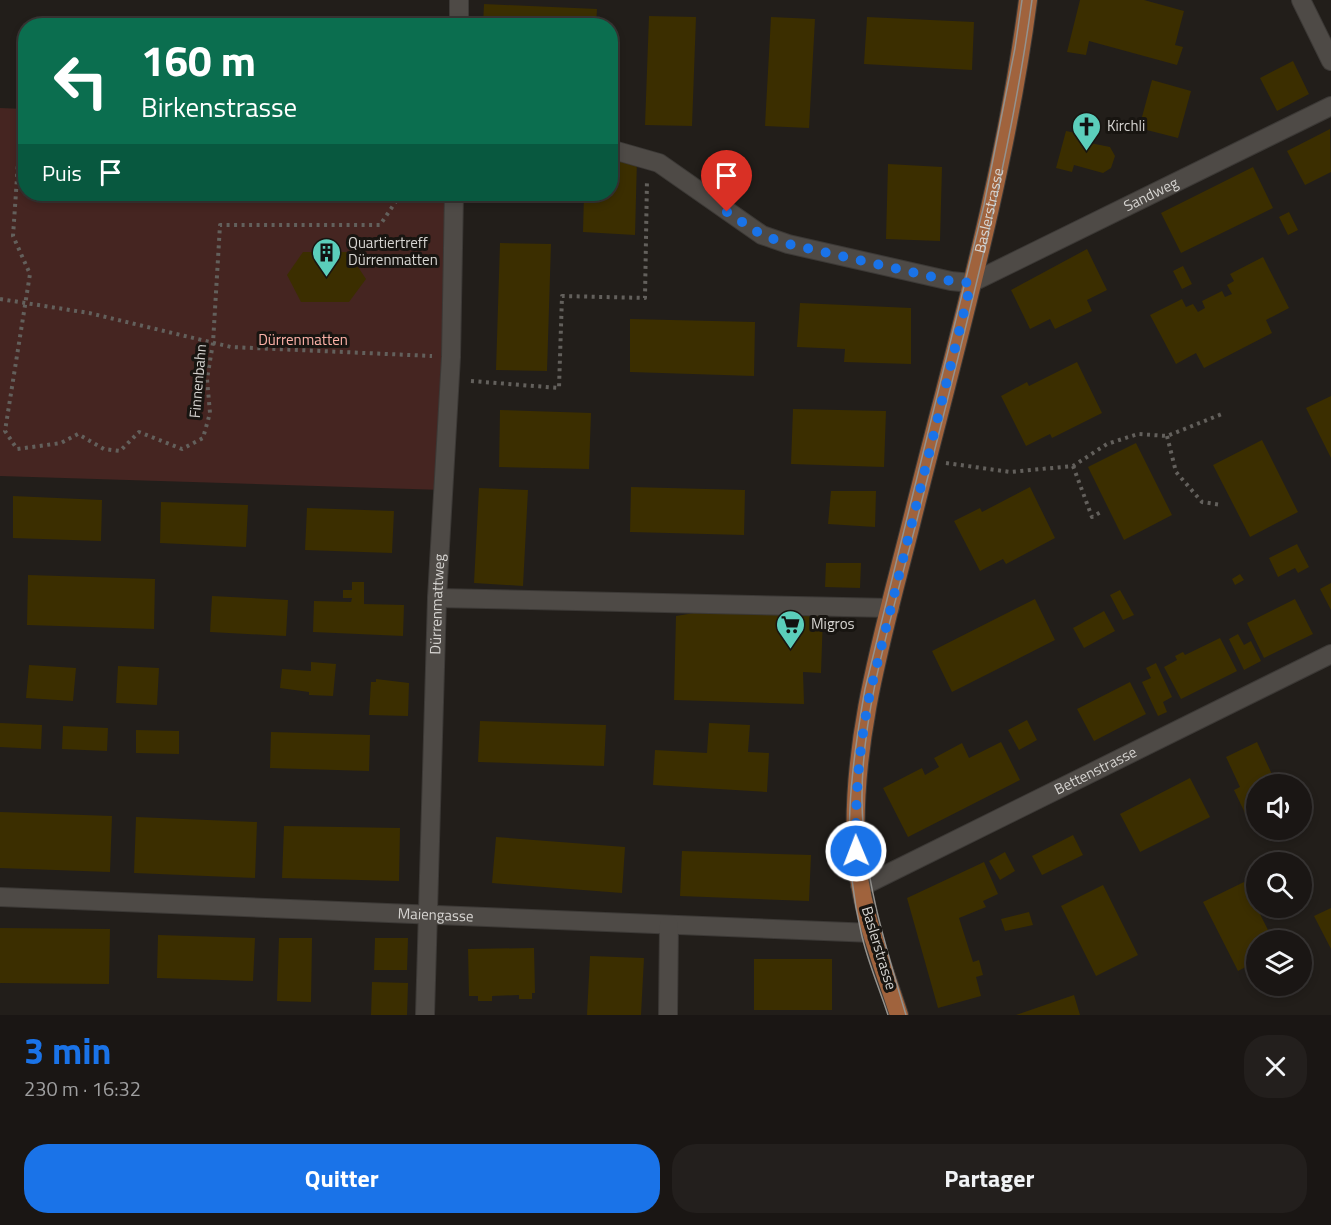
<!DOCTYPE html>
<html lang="fr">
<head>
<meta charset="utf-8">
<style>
	:root { --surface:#1a1614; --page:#231f1d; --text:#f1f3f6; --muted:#9f9fa0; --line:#383534; --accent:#1a73e8 }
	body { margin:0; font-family:"Titillium Web",sans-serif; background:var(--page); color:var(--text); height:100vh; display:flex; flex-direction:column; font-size:22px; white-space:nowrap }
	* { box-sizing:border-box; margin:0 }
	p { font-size:20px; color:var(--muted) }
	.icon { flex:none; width:33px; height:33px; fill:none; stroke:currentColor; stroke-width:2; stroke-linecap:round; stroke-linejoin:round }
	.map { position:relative; height:1015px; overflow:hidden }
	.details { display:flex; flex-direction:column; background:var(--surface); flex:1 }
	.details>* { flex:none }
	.banner { position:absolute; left:18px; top:18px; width:600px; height:183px; border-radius:24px; box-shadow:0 3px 9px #0003,0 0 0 2px var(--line); background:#0b6e4f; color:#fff; overflow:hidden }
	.buttons { position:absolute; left:1246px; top:774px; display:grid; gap:12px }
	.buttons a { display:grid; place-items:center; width:66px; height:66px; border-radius:50%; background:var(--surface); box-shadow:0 3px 9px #0003,0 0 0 2px var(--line); font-size:30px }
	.pin { position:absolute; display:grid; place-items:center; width:51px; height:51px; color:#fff; margin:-62px -26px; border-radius:50% 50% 50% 0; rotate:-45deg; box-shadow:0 0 6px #0007 }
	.pin .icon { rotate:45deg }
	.me { position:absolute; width:66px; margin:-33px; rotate:359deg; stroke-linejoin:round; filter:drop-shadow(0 0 4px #0008) }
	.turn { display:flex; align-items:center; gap:21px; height:126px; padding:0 24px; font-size:27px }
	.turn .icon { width:78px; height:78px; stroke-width:2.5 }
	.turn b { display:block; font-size:42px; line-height:51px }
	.then { display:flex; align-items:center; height:57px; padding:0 24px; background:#0003; gap:12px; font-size:22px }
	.round { display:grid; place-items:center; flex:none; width:63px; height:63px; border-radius:24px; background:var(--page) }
	.head { display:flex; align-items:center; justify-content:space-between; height:102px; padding:0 24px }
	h1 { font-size:36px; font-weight:700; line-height:45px; color:var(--accent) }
	.action { display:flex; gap:12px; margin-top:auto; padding:12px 24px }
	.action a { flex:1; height:69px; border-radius:24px; background:var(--accent); color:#fff; font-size:24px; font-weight:700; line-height:69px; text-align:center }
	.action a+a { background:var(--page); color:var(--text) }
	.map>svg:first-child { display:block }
	.green { fill:#452521 }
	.building { fill:#3b2e00 }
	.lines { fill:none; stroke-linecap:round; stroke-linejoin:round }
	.minor-casing { stroke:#3c3936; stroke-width:20 }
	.major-casing { stroke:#3c3936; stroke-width:20 }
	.path { stroke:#63605c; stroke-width:4; stroke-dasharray:3 4.5; stroke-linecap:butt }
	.minor { stroke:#4e4a46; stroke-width:18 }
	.major { stroke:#a0633d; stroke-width:18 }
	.tram { stroke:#94928e; stroke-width:1.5 }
	.route { stroke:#1a73e8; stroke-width:10; stroke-dasharray:0 18 }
	.labels { text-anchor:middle; stroke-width:6; stroke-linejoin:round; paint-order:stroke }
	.poi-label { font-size:15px; fill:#d6d4d1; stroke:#181511; text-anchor:start }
	.street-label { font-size:15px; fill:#d6d4d1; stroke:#181511 }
	.park-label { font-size:15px; fill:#fcb2a8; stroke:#181511 }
</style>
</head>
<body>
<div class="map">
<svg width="1331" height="1015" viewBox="0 0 1331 1015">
	<rect width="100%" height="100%" fill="#221e1a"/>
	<polygon class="green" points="0,108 25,109 26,194 454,194 443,490 0,476"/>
	<g class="building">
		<polygon points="1080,0 1144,0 1184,11 1175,45 1183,47 1177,65 1089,41 1086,55 1067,52"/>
		<polygon points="484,4 597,9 596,26 483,26"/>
		<polygon points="649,16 696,17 692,126 645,125"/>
		<polygon points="771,17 815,19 809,128 765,126"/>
		<polygon points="867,17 974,22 972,70 864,64"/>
		<polygon points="154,19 197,20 197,26 154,26"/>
		<polygon points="18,42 26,42 26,97 16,97"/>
		<polygon points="1293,61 1309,94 1277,111 1260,78"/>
		<polygon points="1152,80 1191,91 1178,138 1139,128"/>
		<polygon points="1330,129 1331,172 1305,185 1287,151"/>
		<polygon points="1066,131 1081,134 1080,141 1110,147 1115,156 1111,168 1103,173 1074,165 1072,172 1056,168"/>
		<polygon points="610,159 637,159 635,235 583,232 584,194 610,194"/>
		<polygon points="888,164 942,167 940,241 886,239"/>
		<polygon points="1253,167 1273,208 1181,253 1161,213"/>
		<polygon points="1289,212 1298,230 1288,235 1279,217"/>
		<polygon points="500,243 551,244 547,371 496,370"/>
		<polygon points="1087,249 1107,290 1087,300 1092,311 1055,329 1050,319 1030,329 1011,290"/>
		<polygon points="303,252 348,252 366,279 349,302 301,302 287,275"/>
		<polygon points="1263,257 1289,308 1266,320 1272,333 1204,368 1196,353 1176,364 1150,315 1182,299 1186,307 1193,304 1198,312 1205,308 1202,301 1222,291 1225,297 1232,294 1227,285 1234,281 1230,274"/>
		<polygon points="1183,266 1192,284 1182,289 1173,271"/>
		<polygon points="800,303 911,308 911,364 844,362 845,349 797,347"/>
		<polygon points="630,319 755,322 754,376 630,372"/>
		<polygon points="1077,362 1102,413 1052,438 1050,434 1026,446 1001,396 1027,382 1029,386"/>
		<polygon points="1331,396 1331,458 1306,408"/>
		<polygon points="793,409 886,411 884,467 791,464"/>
		<polygon points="500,410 591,413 589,469 499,467"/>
		<polygon points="1262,440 1298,512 1250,537 1213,465"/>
		<polygon points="1136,443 1172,515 1124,540 1088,467"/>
		<polygon points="631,487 745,490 744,535 630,532"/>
		<polygon points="1030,487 1055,538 1006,564 1003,559 980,571 954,521 980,508 982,512"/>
		<polygon points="479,488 528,490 523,586 474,583"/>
		<polygon points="831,491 876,491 875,527 828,524"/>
		<polygon points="13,496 102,500 101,541 13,538"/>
		<polygon points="161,502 248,505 246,547 160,543"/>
		<polygon points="307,508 394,511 392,553 305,550"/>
		<polygon points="1297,544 1309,567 1298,573 1295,568 1278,577 1269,558"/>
		<polygon points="826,563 861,563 860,588 825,587"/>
		<polygon points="1240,574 1244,580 1235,585 1232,579"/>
		<polygon points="28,575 155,579 154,629 27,625"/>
		<polygon points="352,582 364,582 364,604 404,605 403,636 313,632 314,601 351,602 352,598 343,598 343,590 352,590"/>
		<polygon points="1331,583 1331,610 1320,589"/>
		<polygon points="1120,590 1134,615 1123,620 1110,595"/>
		<polygon points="212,596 288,600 286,636 210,632"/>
		<polygon points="1035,599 1055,640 952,692 932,651"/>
		<polygon points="1295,599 1313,634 1264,658 1247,623"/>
		<polygon points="1104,611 1115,631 1084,648 1073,628"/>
		<polygon points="694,613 823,616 821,673 803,672 804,704 674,700 676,616"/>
		<polygon points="1238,634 1244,645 1251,641 1261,661 1244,670 1229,639"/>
		<polygon points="1220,638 1237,671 1181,699 1164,667 1177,660 1175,656 1183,652 1185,655"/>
		<polygon points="311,662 336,664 333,696 309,695 309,692 280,688 282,669 311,671"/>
		<polygon points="1156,663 1172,697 1163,702 1167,712 1158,716 1142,682 1151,678 1146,668"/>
		<polygon points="29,665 76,668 73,701 26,698"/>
		<polygon points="118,666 159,668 157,705 116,703"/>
		<polygon points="376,679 409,683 408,716 369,715 371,682 376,682"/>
		<polygon points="1130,682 1146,714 1094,741 1077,709"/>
		<polygon points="1027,720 1037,740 1019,750 1008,730"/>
		<polygon points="480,721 606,725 604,766 478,762"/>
		<polygon points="0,723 42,725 41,749 0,747"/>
		<polygon points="709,723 750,725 748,752 769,753 767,792 653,785 655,750 707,753"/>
		<polygon points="63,726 108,728 107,751 62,749"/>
		<polygon points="136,730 179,731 179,754 136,753"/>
		<polygon points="271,732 370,735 369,771 270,768"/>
		<polygon points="1001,742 1020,780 908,837 883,788 922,768 925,775 939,767 934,758 962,743 969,758"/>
		<polygon points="1257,742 1276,783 1279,781 1281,784 1257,784 1257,828 1253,830 1234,790 1240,787 1226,757"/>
		<polygon points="1190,778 1210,817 1140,852 1120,814"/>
		<polygon points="0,812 112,816 110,872 0,868"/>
		<polygon points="136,817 257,822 255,878 134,873"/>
		<polygon points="284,826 400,828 399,881 282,878"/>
		<polygon points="1259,830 1280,830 1263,837"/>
		<polygon points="1073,835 1083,855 1042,875 1032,856"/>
		<polygon points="496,837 625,847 622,893 492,883"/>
		<polygon points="682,851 811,855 809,901 680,896"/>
		<polygon points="1005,852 1015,871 1000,880 989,861"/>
		<polygon points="984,862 998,894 983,901 986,907 959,918 973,962 979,960 983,975 976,977 981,996 938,1008 907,898"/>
		<polygon points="1244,882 1273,940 1257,940 1257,961 1238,971 1203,902"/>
		<polygon points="1103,885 1138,955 1096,976 1061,906"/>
		<polygon points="1331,908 1331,949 1314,916"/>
		<polygon points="1029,912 1033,925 1005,931 1001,919"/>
		<polygon points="0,928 110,929 109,984 0,983"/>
		<polygon points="158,935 255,938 253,981 157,978"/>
		<polygon points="279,938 312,938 311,1002 277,1001"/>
		<polygon points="375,938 408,938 407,970 374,970"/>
		<polygon points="534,948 535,993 532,993 532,999 519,999 519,995 492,996 492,1001 478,1001 478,996 469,996 468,949"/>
		<polygon points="590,956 644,958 641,1015 587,1015"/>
		<rect x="754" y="959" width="78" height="51"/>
		<polygon points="372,982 408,983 407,1015 371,1015"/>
		<polygon points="1074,995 1080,1015 1016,1015"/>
	</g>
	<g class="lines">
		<defs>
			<g id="minor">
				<polyline points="1301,0 1331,61"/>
				<polyline points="459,26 459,0"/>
				<path id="s1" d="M 610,149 L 659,163 L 762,235 L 788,244 L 951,281 L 971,283 L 1331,106"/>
				<polyline points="437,598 890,608"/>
				<path id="s2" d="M 860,885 L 869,883 L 1331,654"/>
				<path id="s3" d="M 0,897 L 873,933"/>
				<path id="s4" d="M 425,1015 L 437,598 L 451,357 L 454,194"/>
				<polyline points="668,1015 669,925"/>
			</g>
			<g id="major">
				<path id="s5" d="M 899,1015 C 882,962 858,905 856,848 C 851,736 885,628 912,520 C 955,348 1005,176 1028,0"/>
			</g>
		</defs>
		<use href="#minor" class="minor-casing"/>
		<use href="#major" class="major-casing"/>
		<g class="path">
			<polyline points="26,119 21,119 13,236 30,274 5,431 17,449 61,443 78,434 104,449 120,451 139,432 182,449 203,438 210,413 207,379 213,343 220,225 380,225 401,194"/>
			<polyline points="0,299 89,313 231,347 432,356"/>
			<polyline points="471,381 559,388 562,296 645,298 647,179"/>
			<polyline points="1167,436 1176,472 1202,502 1222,505"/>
			<polyline points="946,463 1010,472 1073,466 1107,444 1138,434 1167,436 1222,414"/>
			<polyline points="1073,466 1092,517 1101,512"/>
		</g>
		<use href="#minor" class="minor"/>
		<use href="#major" class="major"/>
		<g class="tram">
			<path d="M 888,1015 C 879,987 867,960 861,932 C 841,847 850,773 865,689 L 984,205 L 1015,48 L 1022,0"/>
			<path d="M 906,1015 C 885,945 863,875 862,801 C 861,709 894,609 917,520 C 960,348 1008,176 1032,0"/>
		</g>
	</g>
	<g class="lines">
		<path class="route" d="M 727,212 L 762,235 L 788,244 L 951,281 L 971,283 L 870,693 C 859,749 855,794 856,851"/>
	</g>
	<defs>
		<symbol id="church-pin" viewBox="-11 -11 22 30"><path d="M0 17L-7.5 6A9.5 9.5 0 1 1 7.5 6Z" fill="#5bcebb" stroke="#181511"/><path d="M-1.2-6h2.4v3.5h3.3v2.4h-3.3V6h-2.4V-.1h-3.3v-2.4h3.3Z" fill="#111"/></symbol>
		<symbol id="building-pin" viewBox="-11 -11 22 30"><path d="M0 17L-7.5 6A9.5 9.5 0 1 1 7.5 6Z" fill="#5bcebb" stroke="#181511"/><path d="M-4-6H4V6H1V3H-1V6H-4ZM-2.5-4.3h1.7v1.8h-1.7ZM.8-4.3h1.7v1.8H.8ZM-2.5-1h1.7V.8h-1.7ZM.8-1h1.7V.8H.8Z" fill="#111"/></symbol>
		<symbol id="supermarket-pin" viewBox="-11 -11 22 30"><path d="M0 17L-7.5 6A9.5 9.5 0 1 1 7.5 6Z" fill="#5bcebb" stroke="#181511"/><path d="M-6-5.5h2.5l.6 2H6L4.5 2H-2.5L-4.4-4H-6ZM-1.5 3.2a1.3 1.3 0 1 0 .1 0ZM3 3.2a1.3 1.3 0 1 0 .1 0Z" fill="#111"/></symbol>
	</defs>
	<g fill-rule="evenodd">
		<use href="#church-pin" x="1070" y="110" width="33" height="45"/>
		<use href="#building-pin" x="310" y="236" width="33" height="45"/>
		<use href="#supermarket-pin" x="774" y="608" width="33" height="45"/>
	</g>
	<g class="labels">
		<g class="poi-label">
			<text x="1107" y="131">Kirchli</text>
			<text x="348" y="248">Quartiertreff<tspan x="348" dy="17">Dürrenmatten</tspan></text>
			<text x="811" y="629">Migros</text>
		</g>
		<g class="street-label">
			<text dy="5" stroke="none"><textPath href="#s1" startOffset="592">Sandweg</textPath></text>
			<text dy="5" stroke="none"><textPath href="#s5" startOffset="826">Baslerstrasse</textPath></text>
			<text transform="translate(198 381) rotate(-85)" y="5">Finnenbahn</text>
			<text dy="5" stroke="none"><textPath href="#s4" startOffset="411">Dürrenmattweg</textPath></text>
			<text dy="5" stroke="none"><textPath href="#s2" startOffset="262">Bettenstrasse</textPath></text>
			<text dy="5" stroke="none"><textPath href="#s3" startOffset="436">Maiengasse</textPath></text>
			<text transform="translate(879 948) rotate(73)" y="5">Baslerstrasse</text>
		</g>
		<g class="park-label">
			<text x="303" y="345">Dürrenmatten</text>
		</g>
	</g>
</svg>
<div class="buttons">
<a><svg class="icon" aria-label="sound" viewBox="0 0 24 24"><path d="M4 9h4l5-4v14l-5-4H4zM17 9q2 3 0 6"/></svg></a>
<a><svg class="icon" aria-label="search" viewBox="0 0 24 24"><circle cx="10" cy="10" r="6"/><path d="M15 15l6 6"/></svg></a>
<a><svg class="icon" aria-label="layers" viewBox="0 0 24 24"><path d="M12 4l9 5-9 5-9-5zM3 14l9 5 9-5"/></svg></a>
</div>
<div class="pin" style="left:727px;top:212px;background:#d93025"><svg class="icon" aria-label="arrive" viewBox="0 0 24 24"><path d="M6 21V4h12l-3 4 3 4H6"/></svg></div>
<svg class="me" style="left:856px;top:851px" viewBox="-20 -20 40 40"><circle r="17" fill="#1a73e8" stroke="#fff" stroke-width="3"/><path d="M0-11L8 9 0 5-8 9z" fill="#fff"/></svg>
<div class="banner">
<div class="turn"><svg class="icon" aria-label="left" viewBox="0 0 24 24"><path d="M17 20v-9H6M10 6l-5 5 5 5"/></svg><div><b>160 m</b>Birkenstrasse</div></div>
<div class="then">Puis<svg class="icon" aria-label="arrive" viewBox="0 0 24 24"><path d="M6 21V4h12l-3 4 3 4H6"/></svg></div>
</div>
</div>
<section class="details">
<div class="head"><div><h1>3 min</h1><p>230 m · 16:32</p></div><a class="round"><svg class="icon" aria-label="close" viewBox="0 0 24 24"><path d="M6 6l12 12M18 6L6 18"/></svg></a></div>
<div class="action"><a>Quitter</a><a>Partager</a></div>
</section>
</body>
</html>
